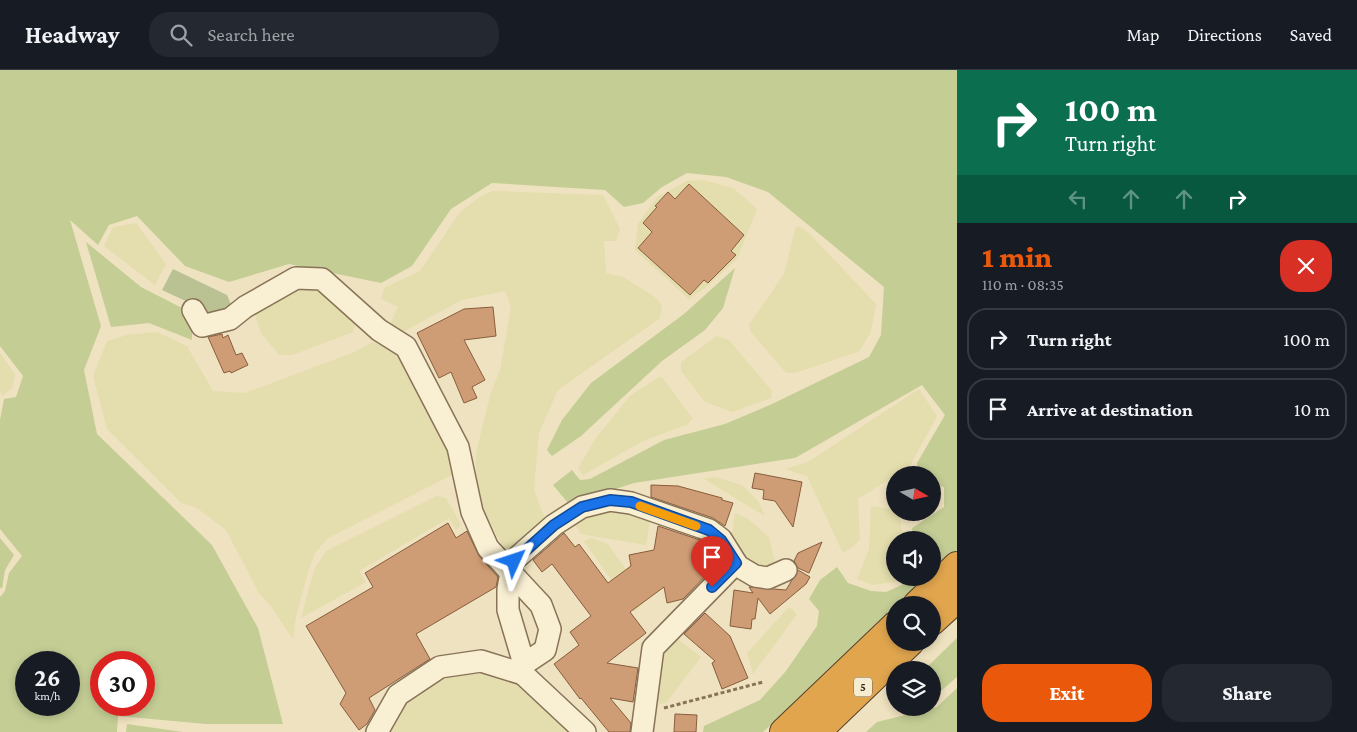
<!DOCTYPE html>
<html lang="en">
<head>
<meta charset="utf-8">
<style>
	:root { --surface:#171b24; --page:#242831; --text:#f1f3f6; --muted:#9ea1a6; --line:#363941; --accent:#ea580c }
	body { margin:0; font-family:"Crimson Pro",serif; background:var(--page); color:var(--text); height:100vh; display:flex; flex-direction:column; font-size:19px; white-space:nowrap }
	* { box-sizing:border-box; margin:0 }
	p { font-size:16px; color:var(--muted) }
	.icon { flex:none; width:28px; height:28px; fill:none; stroke:currentColor; stroke-width:2; stroke-linecap:round; stroke-linejoin:round }
	.map { position:relative; flex:1; overflow:hidden }
	.panel { display:flex; flex-direction:column; background:var(--surface); width:400px }
	.panel>* { flex:none }
	.banner { background:#0b6e4f; color:#fff; overflow:hidden }
	.needle { width:32px; rotate:99deg }
	.tools { position:absolute; left:886px; top:396px; display:grid; gap:10px }
	.tools a { display:grid; place-items:center; width:55px; height:55px; border-radius:50%; background:var(--surface); box-shadow:0 2px 8px #0003; font-size:25px }
	.speed { position:absolute; left:15px; top:581px; display:flex; gap:10px; font-size:25px; font-weight:700; text-align:center }
	.speed>* { display:grid; place-content:center; width:65px; height:65px; border-radius:50%; background:var(--surface); box-shadow:0 2px 8px #0003; line-height:1 }
	.speed small { font-size:12px; font-weight:400 }
	.speed .limit { border:8px solid #d22; background:#fff; color:#111 }
	.pin { position:absolute; display:grid; place-items:center; width:42px; height:42px; color:#fff; margin:-51px -21px; border-radius:50% 50% 50% 0; rotate:-45deg; box-shadow:0 0 5px #0007 }
	.pin .icon { rotate:45deg }
	.me { position:absolute; width:55px; margin:-28px; rotate:48deg; stroke-linejoin:round; filter:drop-shadow(0 0 4px #0008) }
	.turn { display:flex; align-items:center; gap:18px; height:105px; padding:0 25px; font-size:22px }
	.turn .icon { width:65px; height:65px; stroke-width:2.5 }
	.turn b { display:block; font-size:35px; line-height:42px }
	.lanes { display:flex; align-items:center; height:48px; padding:0 25px; background:#0003; justify-content:center; gap:25px; direction:ltr }
	.lanes .off { opacity:.35 }
	.round { display:grid; place-items:center; flex:none; width:52px; height:52px; border-radius:20px; background:var(--page) }
	.summary { display:flex; align-items:center; justify-content:space-between; height:85px; padding:0 25px }
	h1 { font-size:30px; font-weight:800; line-height:38px; color:var(--accent) }
	.cta { display:flex; gap:10px; margin-top:auto; padding:10px 25px }
	.cta a { flex:1; height:58px; border-radius:20px; background:var(--accent); color:#fff; font-size:20px; font-weight:800; line-height:58px; text-align:center }
	.cta a+a { background:var(--page); color:var(--text) }
	ul { padding:0; list-style:none }
	li { display:flex; align-items:center; gap:15px; height:62px; margin:0 10px 8px; padding:0 15px; border:2px solid var(--line); border-radius:20px }
	li div { flex:1 }
	li b { display:block; font-size:19px }
	li em { font-style:normal }
	header { display:flex; align-items:center; gap:30px; box-sizing:border-box; height:70px; padding:0 25px; background:var(--surface); border-bottom:1px solid var(--line) }
	header strong { font-size:24px }
	nav { display:flex; gap:28px; margin-inline-start:auto; font-size:18px }
	.search { width:350px; height:45px; background:var(--page); display:flex; align-items:center; gap:12px; box-sizing:border-box; padding:0 18px; border-radius:20px; color:var(--muted); font-size:19px }
	main { display:flex; flex:1; min-height:0 }
	.map>svg:first-child { display:block }
	.farmland { fill:#e4ddad }
	.green { fill:#c4cd94; fill-rule:evenodd }
	.cemetery { fill:#bac193 }
	.building { fill:#ce9d75; stroke:#885d3d }
	.lines { fill:none; stroke-linecap:round; stroke-linejoin:round }
	.minor-casing { stroke:#887358; stroke-width:24 }
	.highway-casing { stroke:#55412c; stroke-width:30 }
	.path { stroke:#887358; stroke-width:3; stroke-dasharray:4 2.5; stroke-linecap:butt }
	.minor { stroke:#f9efd3; stroke-width:21 }
	.highway { stroke:#e1a54e; stroke-width:28 }
	.route-casing { stroke:#114b97; stroke-width:12 }
	.route { stroke:#1a73e8; stroke-width:9 }
	.slow { stroke:#f59e0b; stroke-width:9 }
	.labels { text-anchor:middle; stroke-width:4; stroke-linejoin:round; paint-order:stroke }
	.shield { fill:#f6ecd0; stroke:#706452; stroke-width:1 }
	.shield-label { font-size:12px; font-weight:bold; fill:#372a1c }
</style>
</head>
<body>
<header>
<strong>Headway</strong>
<div class="search"><svg class="icon" aria-label="search" viewBox="0 0 24 24"><circle cx="10" cy="10" r="6"/><path d="M15 15l6 6"/></svg>Search here</div>
<nav><a>Map</a><a>Directions</a><a>Saved</a></nav>
</header>
<main>
<div class="map">
<svg width="957" height="662" viewBox="0 0 957 662">
	<rect width="100%" height="100%" fill="#efe2c0"/>
	<g class="farmland">
		<polygon points="704,110 733,118 757,139 737,189 706,217 689,229 635,180 638,154 657,127 687,111"/>
		<polygon points="493,121 603,125 620,159 616,171 604,171 606,203 623,207 655,227 662,236 660,248 558,320 539,363 534,420 546,452 508,487 475,423 476,383 491,322 500,300 511,237 505,221 462,230 399,264 391,252 398,237 381,229 384,218 420,201 460,142 481,126"/>
		<polygon points="136,153 166,194 155,215 104,176 113,157"/>
		<polygon points="798,156 808,162 876,234 871,261 860,281 795,303 786,303 750,261 749,255 784,204 795,159"/>
		<polygon points="291,216 325,219 355,255 353,262 292,285 279,285 261,263 254,242"/>
		<polygon points="157,262 187,276 213,321 245,323 352,283 373,272 400,283 434,342 454,404 328,468 315,483 308,502 296,547 293,569 270,535 259,523 226,460 197,438 181,433 107,359 93,306 107,271 127,265"/>
		<polygon points="717,266 729,270 772,321 771,328 733,342 705,332 681,301 681,292"/>
		<polygon points="0,283 15,304 13,317 3,326 0,321"/>
		<polygon points="661,306 693,349 686,355 643,371 583,405 578,398 596,368 631,325"/>
		<polygon points="919,319 937,346 910,396 858,429 860,469 854,476 843,483 807,406 785,399 808,392"/>
		<polygon points="715,407 742,415 758,431 765,446 704,409"/>
		<polygon points="437,426 446,428 461,455 456,460 449,448 359,501 366,512 301,548 314,500 326,481"/>
		<polygon points="608,434 651,445 646,475 581,464 573,452"/>
		<polygon points="871,436 895,440 895,442 899,443 904,470 895,470 895,508 902,508 894,512 873,515 857,509 869,479"/>
		<polygon points="735,443 748,449 769,467 775,492 767,500 758,502 727,469 732,465"/>
		<polygon points="591,468 608,474 647,530 634,542 584,471"/>
		<polygon points="789,537 797,544 753,604 747,583"/>
		<polygon points="676,568 701,587 666,633 660,634 656,628 656,597"/>
		<polygon points="471,603 508,605 553,641 574,662 389,662 392,648 425,613"/>
	</g>
	<g class="green">
		<path d="M 0,0 L 957,0 L 957,480 L 933,503 L 932,470 L 914,470 L 912,458 L 944,437 L 944,417 L 933,415 L 932,405 L 918,405 L 917,393 L 945,345 L 922,315 L 795,388 L 634,413 L 569,434 L 553,415 L 572,400 L 580,410 L 590,409 L 664,370 L 725,354 L 772,334 L 869,287 L 881,265 L 884,217 L 768,122 L 726,107 L 687,103 L 662,117 L 643,133 L 624,137 L 605,120 L 492,113 L 451,139 L 412,196 L 381,213 L 289,194 L 229,212 L 185,196 L 137,146 L 109,155 L 98,175 L 70,150 L 101,256 L 84,300 L 97,364 L 212,475 L 258,558 L 283,654 L 206,654 L 118,646 L 117,662 L 0,662 L 0,527 L 5,521 L 9,503 L 22,486 L 0,459 L 0,350 L 4,329 L 16,327 L 23,306 L 0,276 ZM 26,592 L 69,592 L 69,635 L 26,635 ZM 101,592 L 144,592 L 144,635 L 101,635 Z"/>
		<polygon points="86,172 141,217 182,238 192,247 192,270 149,253 111,257"/>
		<polygon points="735,198 723,238 705,260 662,291 581,366 552,386 547,380 562,350 591,313 684,244"/>
		<polygon points="0,468 14,485 5,500 2,519 0,517"/>
		<polygon points="837,497 848,513 871,521 886,522 913,510 917,515 914,521 900,535 895,535 895,540 851,583 763,662 703,662 704,656 760,630 786,601 817,556 819,541 809,529 820,510"/>
		<polygon points="957,568 957,607 933,628 932,600 924,600"/>
		<polygon points="957,618 957,662 866,662 877,652 937,637"/>
		<polygon points="127,654 183,662 126,662"/>
	</g>
	<polygon class="cemetery" points="173,199 227,225 232,237 203,249 192,234 162,220"/>
	<g class="building">
		<polygon points="689,114 744,165 731,181 736,185 708,213 704,210 690,225 638,178 652,162 643,153 657,137 655,136 668,122 675,129"/>
		<polygon points="493,237 496,266 464,270 485,310 472,317 477,328 464,333 451,302 439,308 417,263 464,239"/>
		<polygon points="222,264 223,268 228,265 236,285 242,283 248,295 231,303 230,301 224,303 208,267"/>
		<polygon points="755,403 802,412 793,457 775,431 763,429 764,420 752,418"/>
		<polygon points="651,415 678,416 722,428 722,430 733,433 725,456 713,448 651,427"/>
		<polygon points="448,453 456,468 467,461 479,486 498,507 496,517 416,564 430,589 369,628 375,640 367,654 359,660 340,634 346,623 306,556 373,517 365,503"/>
		<polygon points="658,456 703,471 712,478 720,491 683,529 667,533 664,517 630,542 646,563 607,593 638,598 633,632 610,628 631,653 630,662 609,662 581,628 580,629 554,594 579,575 570,562 591,546 552,494 542,502 533,490 564,463 575,477 579,474 608,513 631,496 629,485 654,480"/>
		<polygon points="822,472 809,503 798,498 794,491 798,483"/>
		<polygon points="798,500 810,507 806,514 770,544 758,528 755,549 752,549 751,559 730,556 734,520 753,523 749,517 786,520"/>
		<polygon points="705,543 730,566 748,608 722,619 712,593 715,591 684,564"/>
		<polygon points="675,644 697,645 696,662 674,662"/>
	</g>
	<g class="lines">
		<defs>
			<g id="minor">
				<polyline points="193,240 202,256 230,249 245,237 296,208 322,209 379,260 406,277 458,377 472,442 488,478 541,535 550,559 545,580 524,594 523,604 585,662"/>
				<polyline points="524,594 508,540 508,519 513,491 554,455 582,437 610,430 631,433 709,460 721,469 738,496 755,506 768,508 786,500"/>
				<polyline points="377,662 398,625 440,597 481,591 523,604"/>
				<polyline points="642,662 653,578 736,493"/>
			</g>
			<g id="highway">
				<polyline points="917,535 957,496"/>
				<polyline points="932,551 957,528"/>
				<polyline points="784,662 895,556"/>
				<polyline points="816,662 910,572"/>
			</g>
		</defs>
		<use href="#minor" class="minor-casing"/>
		<use href="#highway" class="highway-casing"/>
		<polyline class="path" points="664,638 763,612"/>
		<use href="#minor" class="minor"/>
		<use href="#highway" class="highway"/>
	</g>
	<g class="lines">
		<defs>
			<polyline id="route" points="514,491 554,455 582,437 610,430 631,432 709,460 721,470 736,493 712,517"/>
		</defs>
		<use href="#route" class="route-casing"/>
		<use href="#route" class="route"/>
		<polyline class="slow" points="640,436 696,456"/>
	</g>
	<g class="labels">
		<rect class="shield" x="854" y="607.5" width="18" height="19" rx="4"/>
		<g class="shield-label">
			<text x="863" y="621">5</text>
		</g>
	</g>
</svg>
<div class="tools">
<a><svg class="needle" viewBox="-14 -14 28 28"><path d="M0-13l5 13h-10z" fill="#e53935"/><path d="M0 13l5-13h-10z" fill="#9ea1a6"/></svg></a>
<a><svg class="icon" aria-label="sound" viewBox="0 0 24 24"><path d="M4 9h4l5-4v14l-5-4H4zM17 9q2 3 0 6"/></svg></a>
<a><svg class="icon" aria-label="search" viewBox="0 0 24 24"><circle cx="10" cy="10" r="6"/><path d="M15 15l6 6"/></svg></a>
<a><svg class="icon" aria-label="layers" viewBox="0 0 24 24"><path d="M12 4l9 5-9 5-9-5zM3 14l9 5 9-5"/></svg></a>
</div>
<div class="speed"><div>26<small>km/h</small></div><div class="limit">30</div></div>
<div class="pin" style="left:712px;top:517px;background:#d93025"><svg class="icon" aria-label="arrive" viewBox="0 0 24 24"><path d="M6 21V4h12l-3 4 3 4H6"/></svg></div>
<svg class="me" style="left:514px;top:491px" viewBox="-20 -20 40 40"><path d="M0-17L14 15 0 8-14 15z" fill="#1a73e8" stroke="#fff" stroke-width="4"/></svg>
</div>
<section class="panel">
<div class="banner">
<div class="turn"><svg class="icon" aria-label="right" viewBox="0 0 24 24"><path d="M7 20v-9h11M14 6l5 5-5 5"/></svg><div><b>100 m</b>Turn right</div></div>
<div class="lanes"><svg class="icon off" aria-label="left" viewBox="0 0 24 24"><path d="M17 20v-9H6M10 6l-5 5 5 5"/></svg><svg class="icon off" aria-label="ahead" viewBox="0 0 24 24"><path d="M12 20V5M6 11l6-6 6 6"/></svg><svg class="icon off" aria-label="ahead" viewBox="0 0 24 24"><path d="M12 20V5M6 11l6-6 6 6"/></svg><svg class="icon" aria-label="right" viewBox="0 0 24 24"><path d="M7 20v-9h11M14 6l5 5-5 5"/></svg></div>
</div>
<div class="summary"><div><h1>1 min</h1><p>110 m · 08:35</p></div><a class="round" style="background:#d93025;color:#fff"><svg class="icon" aria-label="close" viewBox="0 0 24 24"><path d="M6 6l12 12M18 6L6 18"/></svg></a></div>
<ul>
<li><svg class="icon" aria-label="right" viewBox="0 0 24 24"><path d="M7 20v-9h11M14 6l5 5-5 5"/></svg><div><b>Turn right</b></div><em>100 m</em></li>
<li><svg class="icon" aria-label="arrive" viewBox="0 0 24 24"><path d="M6 21V4h12l-3 4 3 4H6"/></svg><div><b>Arrive at destination</b></div><em>10 m</em></li>
</ul>
<div class="cta"><a>Exit</a><a>Share</a></div>
</section>
</main>
</body>
</html>
